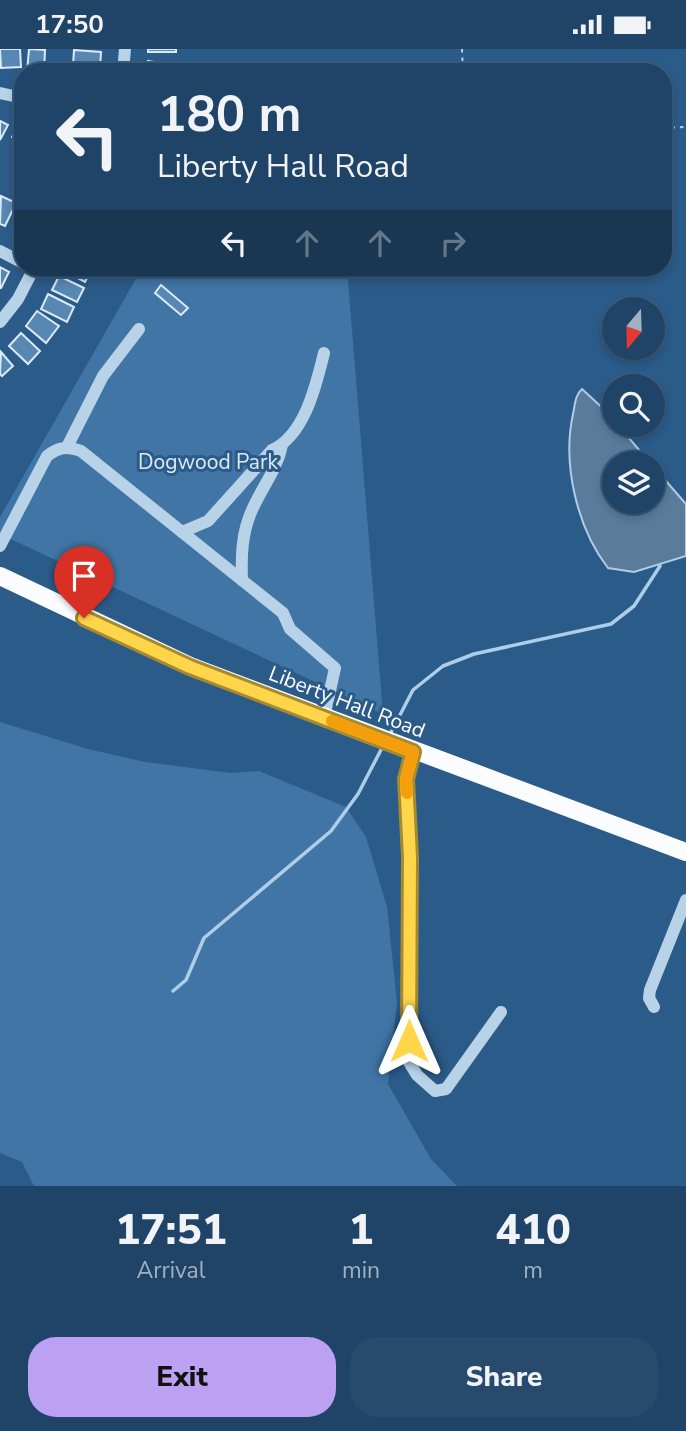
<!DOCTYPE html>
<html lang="en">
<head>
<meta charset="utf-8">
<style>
	:root { --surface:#204467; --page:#284b6d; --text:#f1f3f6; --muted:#a2b0c0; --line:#3d5c7b; --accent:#bca0f2 }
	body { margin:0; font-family:"Nunito Sans",sans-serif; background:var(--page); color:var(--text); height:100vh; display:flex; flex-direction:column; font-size:26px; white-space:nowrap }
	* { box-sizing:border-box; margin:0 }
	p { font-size:23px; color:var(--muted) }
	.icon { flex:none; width:38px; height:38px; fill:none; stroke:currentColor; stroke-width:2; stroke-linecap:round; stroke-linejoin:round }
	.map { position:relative; height:1137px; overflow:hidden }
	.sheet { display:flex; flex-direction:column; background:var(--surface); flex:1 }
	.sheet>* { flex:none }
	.top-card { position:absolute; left:14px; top:14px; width:658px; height:214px; border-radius:28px; box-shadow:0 4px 10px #0003,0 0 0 2px var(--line); background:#204467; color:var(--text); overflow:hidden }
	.needle { width:46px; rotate:199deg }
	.tools { position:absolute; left:602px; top:248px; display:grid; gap:14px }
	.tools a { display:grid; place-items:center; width:63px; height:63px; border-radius:50%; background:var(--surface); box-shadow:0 4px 10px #0003,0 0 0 2px var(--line); font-size:35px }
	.pin { position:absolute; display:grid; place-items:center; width:60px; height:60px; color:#fff; margin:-72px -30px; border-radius:50% 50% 50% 0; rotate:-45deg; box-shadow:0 0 7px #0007 }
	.pin .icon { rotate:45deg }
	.me { position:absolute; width:77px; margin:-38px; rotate:0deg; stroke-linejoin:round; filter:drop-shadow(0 0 5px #0008) }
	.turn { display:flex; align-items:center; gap:24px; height:147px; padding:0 28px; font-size:32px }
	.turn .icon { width:91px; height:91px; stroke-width:2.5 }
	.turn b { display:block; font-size:49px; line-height:60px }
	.lanes { display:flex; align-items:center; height:66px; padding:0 28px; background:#0003; justify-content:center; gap:35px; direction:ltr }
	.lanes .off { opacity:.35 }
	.eta { display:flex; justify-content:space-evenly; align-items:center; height:119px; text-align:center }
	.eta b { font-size:42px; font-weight:800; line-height:49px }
	.cta { display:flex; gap:14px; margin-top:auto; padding:14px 28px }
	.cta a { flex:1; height:80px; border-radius:28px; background:var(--accent); color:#111; font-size:28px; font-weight:800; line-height:80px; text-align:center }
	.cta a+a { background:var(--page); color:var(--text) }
	.status { display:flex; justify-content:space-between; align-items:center; height:49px; padding:0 35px; background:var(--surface); direction:ltr }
	.status svg { height:19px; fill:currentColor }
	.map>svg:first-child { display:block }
	.green { fill:#4075a5 }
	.water { fill:#5b7b9a; stroke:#adcde8; stroke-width:2 }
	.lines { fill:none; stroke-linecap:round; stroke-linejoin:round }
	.stream { stroke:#adcde8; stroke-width:3.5 }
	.building { fill:#5787b2; stroke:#dbeaf7; stroke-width:2 }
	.path { stroke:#b8d2e8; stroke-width:2; stroke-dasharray:3.5 5; stroke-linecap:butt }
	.minor { stroke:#b8d2e8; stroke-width:12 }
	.major { stroke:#fafcfe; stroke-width:18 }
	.route-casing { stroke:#a68a30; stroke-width:18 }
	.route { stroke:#ffd54a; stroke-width:12 }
	.slow { stroke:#f59e0b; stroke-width:12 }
	.labels { text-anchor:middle; stroke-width:6; stroke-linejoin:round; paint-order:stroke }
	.park-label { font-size:21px; fill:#dbeaf7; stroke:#2b5b89 }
	.street-label { font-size:21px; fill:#fff; stroke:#2b5b89 }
</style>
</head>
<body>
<div class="status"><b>17:50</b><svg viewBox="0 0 49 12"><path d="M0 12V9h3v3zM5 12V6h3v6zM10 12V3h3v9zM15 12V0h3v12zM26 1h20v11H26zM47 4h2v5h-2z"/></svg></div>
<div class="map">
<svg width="686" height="1137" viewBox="0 0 686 1137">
	<rect width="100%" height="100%" fill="#2b5b89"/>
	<g class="green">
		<polygon points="142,219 347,219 383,665 0,485 0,468"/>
		<polygon points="0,673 88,700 145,713 231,724 259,722 346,758 366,788 387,858 397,953 388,1035 431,1110 457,1137 34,1137 22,1113 0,1104"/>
	</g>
	<path class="water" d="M 582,340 L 608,364 L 614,376 L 618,376 L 651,415 L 614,415 L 614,453 L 653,453 L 653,417 L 686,455 L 686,507 L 634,523 L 608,519 C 577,479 562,415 573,365 C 575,356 575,346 582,340 Z"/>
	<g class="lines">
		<g class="stream">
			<polyline points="389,687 413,641 443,617 474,605 611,575 634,557 660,517"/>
			<polyline points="173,942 186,931 204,889 331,782 358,745 383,697"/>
		</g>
	</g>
	<g class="building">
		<polygon points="0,0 20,0 21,18 1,19"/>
		<polygon points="29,0 45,1 44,23 27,23"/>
		<rect x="148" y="0" width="28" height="3"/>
		<polygon points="74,1 101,3 100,20 73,17"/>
		<polygon points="148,12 167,15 166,23 147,23"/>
		<polygon points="0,72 8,76 0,91"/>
		<polygon points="19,74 23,76 23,94 12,88"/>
		<polygon points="1,147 16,154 5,177 0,175"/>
		<polygon points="23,161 23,185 13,180"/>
		<polygon points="0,218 9,223 1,239 0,239"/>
		<polygon points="64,219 92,219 85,233 62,221"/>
		<polygon points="59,227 84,239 77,253 52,241"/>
		<polygon points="161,236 188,259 181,266 155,244"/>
		<polygon points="48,245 74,258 67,273 41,260"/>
		<polygon points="37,262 59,277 46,294 26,277"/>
		<polygon points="21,284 40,302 28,315 9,297"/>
		<polygon points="1,303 13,317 2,327 0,325"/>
	</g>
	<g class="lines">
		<g class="path">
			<polyline points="462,0 463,23"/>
			<polyline points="663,79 686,78"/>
		</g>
		<g class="minor">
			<polyline points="123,23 125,0"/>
			<polyline points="0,44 23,49"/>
			<polyline points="0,202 23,214"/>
			<polyline points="0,273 18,250 34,219"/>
			<polyline points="67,398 103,327 139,280"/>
			<path d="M 182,483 L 208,472 L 272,401 C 305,386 316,336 324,304"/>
			<path d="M 0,497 L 47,407 C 59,398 66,397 81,402 L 283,564 L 290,580 L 335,619 L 324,669"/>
			<path d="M 242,531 C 241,506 242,483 252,461 C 262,438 277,421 282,396"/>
			<polyline points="413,703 406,730 410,808 409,1013 417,1026 435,1042 446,1040 501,963"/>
			<polyline points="654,958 649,949 650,941 686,851"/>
		</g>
		<polyline class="major" points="0,527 190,617 686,803"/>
	</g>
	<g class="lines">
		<defs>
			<polyline id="route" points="84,569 190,618 413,703 406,730 410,808 409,992"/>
		</defs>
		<use href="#route" class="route-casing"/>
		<use href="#route" class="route"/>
		<polyline class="slow" points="332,672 413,703 406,730 407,744"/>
	</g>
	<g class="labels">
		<g class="park-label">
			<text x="208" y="420">Dogwood Park</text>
		</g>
		<g class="street-label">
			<text transform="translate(347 653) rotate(21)" y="7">Liberty Hall Road</text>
		</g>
	</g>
</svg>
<div class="tools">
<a><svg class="needle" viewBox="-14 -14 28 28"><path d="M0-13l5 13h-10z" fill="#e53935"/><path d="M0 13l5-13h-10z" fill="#a2b0c0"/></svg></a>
<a><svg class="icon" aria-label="search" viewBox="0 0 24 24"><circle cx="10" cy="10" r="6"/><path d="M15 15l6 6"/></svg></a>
<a><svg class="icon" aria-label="layers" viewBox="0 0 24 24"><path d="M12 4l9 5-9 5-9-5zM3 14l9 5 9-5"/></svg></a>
</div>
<div class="pin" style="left:84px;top:569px;background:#d93025"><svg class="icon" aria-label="arrive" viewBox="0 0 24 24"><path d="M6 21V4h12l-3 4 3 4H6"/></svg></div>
<svg class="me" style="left:409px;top:992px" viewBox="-20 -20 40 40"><path d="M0-17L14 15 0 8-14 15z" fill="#ffd54a" stroke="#fff" stroke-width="4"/></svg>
<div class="top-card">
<div class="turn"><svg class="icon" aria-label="left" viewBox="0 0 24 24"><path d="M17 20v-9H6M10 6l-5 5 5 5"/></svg><div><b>180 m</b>Liberty Hall Road</div></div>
<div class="lanes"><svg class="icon" aria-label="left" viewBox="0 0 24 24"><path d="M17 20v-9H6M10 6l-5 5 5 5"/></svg><svg class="icon off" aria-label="ahead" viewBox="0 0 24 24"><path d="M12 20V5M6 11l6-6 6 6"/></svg><svg class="icon off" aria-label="ahead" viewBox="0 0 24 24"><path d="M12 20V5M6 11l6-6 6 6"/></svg><svg class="icon off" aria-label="right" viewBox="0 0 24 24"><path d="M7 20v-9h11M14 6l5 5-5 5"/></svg></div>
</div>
</div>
<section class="sheet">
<div class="eta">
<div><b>17:51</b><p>Arrival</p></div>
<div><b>1</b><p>min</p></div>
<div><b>410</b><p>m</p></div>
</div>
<div class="cta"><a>Exit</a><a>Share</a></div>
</section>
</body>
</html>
